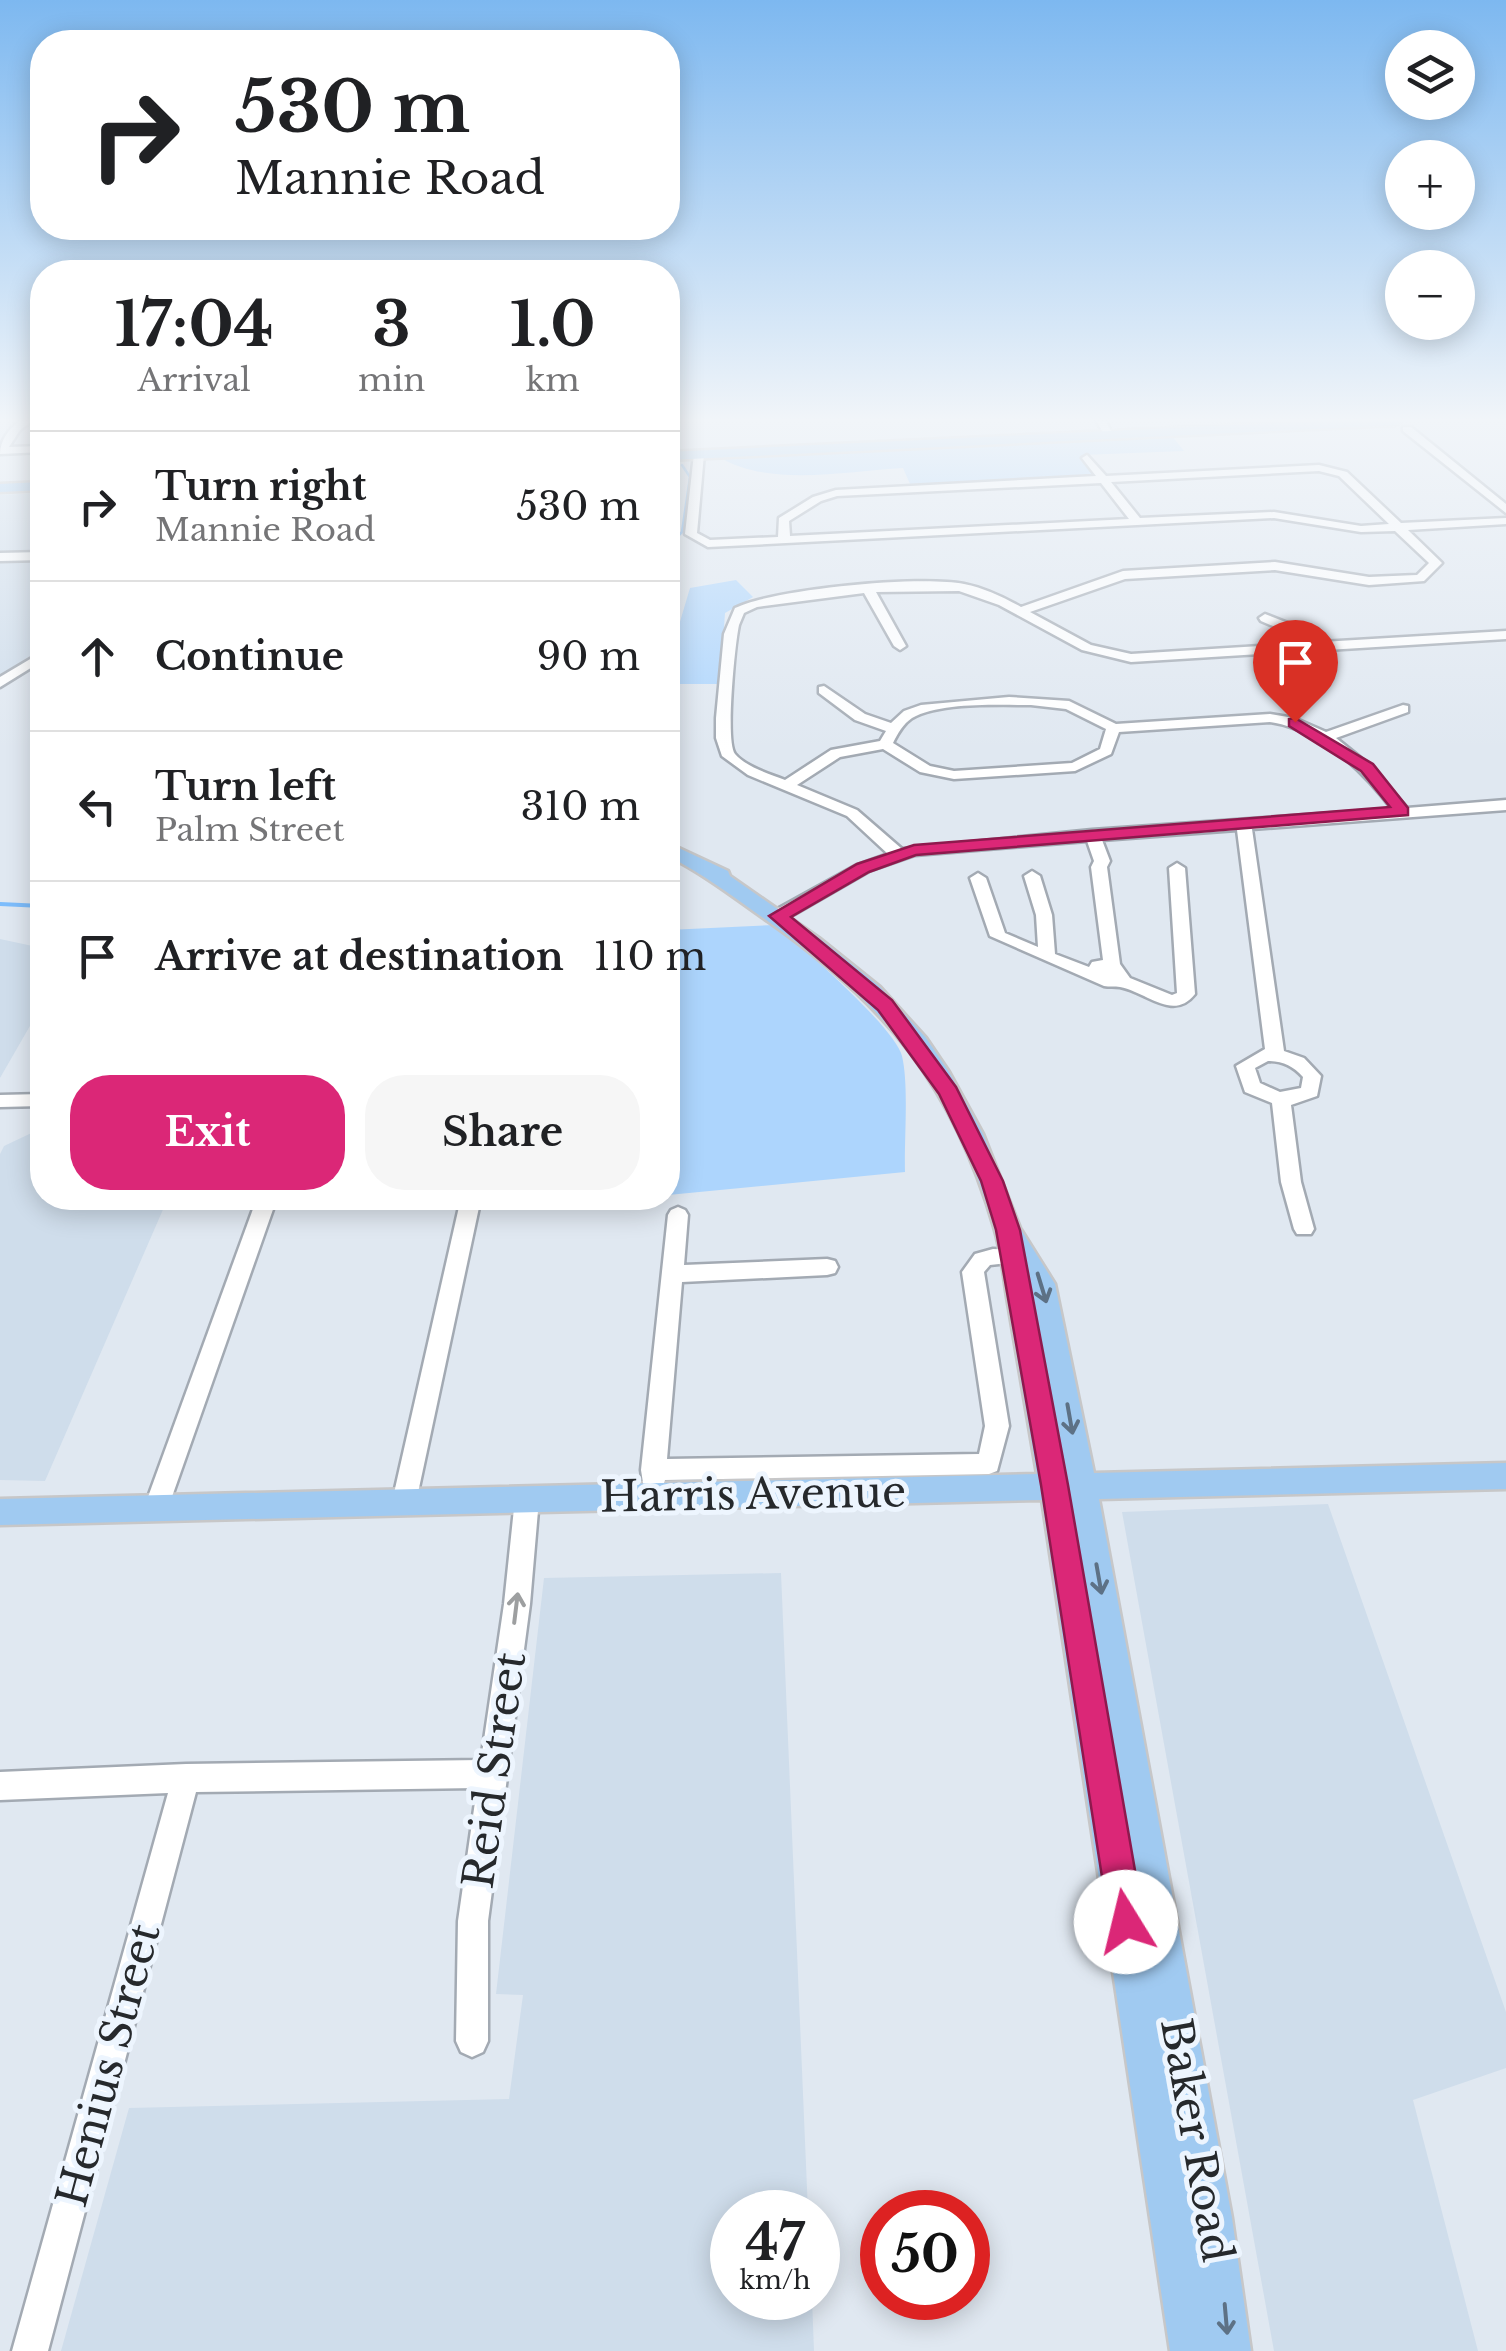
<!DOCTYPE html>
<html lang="en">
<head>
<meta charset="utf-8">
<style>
	:root { --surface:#fff; --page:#f6f6f6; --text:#202124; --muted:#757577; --line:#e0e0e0; --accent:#db2777 }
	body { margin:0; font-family:"Libre Baskerville",serif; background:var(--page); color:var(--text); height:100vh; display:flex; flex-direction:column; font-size:38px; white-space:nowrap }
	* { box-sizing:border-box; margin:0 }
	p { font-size:32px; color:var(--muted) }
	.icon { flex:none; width:55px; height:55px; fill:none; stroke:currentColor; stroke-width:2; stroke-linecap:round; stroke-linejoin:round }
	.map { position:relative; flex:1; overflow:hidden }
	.drawer { position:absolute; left:30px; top:260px; width:650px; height:950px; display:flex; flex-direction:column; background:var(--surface); border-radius:40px; box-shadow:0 5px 25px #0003 }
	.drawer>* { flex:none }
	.guide { position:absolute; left:30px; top:30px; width:650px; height:210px; border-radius:40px; box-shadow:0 5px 25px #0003; background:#fff; color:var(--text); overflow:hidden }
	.controls { position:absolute; left:1385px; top:30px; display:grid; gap:20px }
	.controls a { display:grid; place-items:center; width:90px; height:90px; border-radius:50%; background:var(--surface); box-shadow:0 5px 25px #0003; font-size:50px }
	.speed { position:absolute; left:710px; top:2190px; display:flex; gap:20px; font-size:50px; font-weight:700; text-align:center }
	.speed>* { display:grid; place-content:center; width:130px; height:130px; border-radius:50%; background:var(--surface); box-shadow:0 5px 25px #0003; line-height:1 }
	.speed small { font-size:25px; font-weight:400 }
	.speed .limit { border:15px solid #d22; background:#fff; color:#111 }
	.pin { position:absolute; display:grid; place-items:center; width:85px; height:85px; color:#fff; margin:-102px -42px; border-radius:50% 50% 50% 0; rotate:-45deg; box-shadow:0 0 10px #0007 }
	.pin .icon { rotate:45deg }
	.me { position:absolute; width:110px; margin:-55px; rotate:351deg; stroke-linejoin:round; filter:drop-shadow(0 0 8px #0008) }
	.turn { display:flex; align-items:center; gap:35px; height:210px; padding:0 40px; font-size:45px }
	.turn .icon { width:130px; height:130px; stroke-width:2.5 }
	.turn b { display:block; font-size:70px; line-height:85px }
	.eta { display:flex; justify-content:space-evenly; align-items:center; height:170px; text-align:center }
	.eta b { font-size:60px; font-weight:800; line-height:70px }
	.action { display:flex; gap:20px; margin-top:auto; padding:20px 40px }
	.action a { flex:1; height:115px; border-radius:40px; background:var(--accent); color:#fff; font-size:40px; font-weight:800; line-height:115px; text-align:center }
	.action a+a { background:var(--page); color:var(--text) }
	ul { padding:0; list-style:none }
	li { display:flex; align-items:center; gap:30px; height:150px; padding:0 40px; border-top:2px solid var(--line) }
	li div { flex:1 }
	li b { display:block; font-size:38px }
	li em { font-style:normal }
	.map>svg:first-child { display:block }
	.built { fill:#cfddeb }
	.green { fill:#add5fd }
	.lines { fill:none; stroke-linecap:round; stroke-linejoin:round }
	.stream-far1 { stroke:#7dbdfc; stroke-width:2.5 }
	.stream { stroke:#7dbdfc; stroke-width:4 }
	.minor-casing { stroke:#a3aab3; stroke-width:5 }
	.major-casing { stroke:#c7c7c8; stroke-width:5 }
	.minor { fill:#fff; fill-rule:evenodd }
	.major { fill:#a0caf1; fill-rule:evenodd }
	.oneway { stroke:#5d7185 }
	.oneway2 { stroke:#9d9fa0 }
	.route { fill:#db2777; stroke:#8e194d; stroke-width:2.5 }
	.labels { text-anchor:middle; stroke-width:10; stroke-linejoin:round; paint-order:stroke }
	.near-street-label { font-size:42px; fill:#26292c; stroke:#edf5fe }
</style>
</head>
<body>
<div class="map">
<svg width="1506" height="2351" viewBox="0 0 1506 2351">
	<rect width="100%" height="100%" fill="#e0e8f1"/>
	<g class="built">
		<polygon points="42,493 42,648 0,676 0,495"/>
		<polygon points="0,939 42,948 42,1005 0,1078"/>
		<polygon points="42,1128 42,1198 168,1198 45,1481 0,1480 0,1154 4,1146"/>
		<polygon points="1328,1504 1506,2012 1506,2068 1413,2100 1478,2351 1274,2351 1122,1512"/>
		<polygon points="781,1573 808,2212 732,2212 732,2298 812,2298 814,2351 61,2351 129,2108 509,2099 523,1995 496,1994 544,1578"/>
	</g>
	<g class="green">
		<path d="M 1172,436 L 1184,451 L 1082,455 L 1097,476 L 910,484 L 903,468 C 847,471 766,488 718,456 Z"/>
		<polygon points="736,580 753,597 725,613 720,684 668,684 668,662 690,588"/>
		<path d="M 774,925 C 800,944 896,1029 902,1056 C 909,1085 904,1140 905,1172 L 668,1195 L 668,930 Z"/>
	</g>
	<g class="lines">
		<polyline class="stream-far1" points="668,546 682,532 690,477 682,465"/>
		<polyline class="stream" points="0,904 42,906"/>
		<defs>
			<g id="minor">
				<path d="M 20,421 L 32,421 L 20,430 L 9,447 L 42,446 L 42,452 L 0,454 C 0,441 9,428 20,421 Z"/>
				<polygon points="1096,421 1106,421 1114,437 1106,437"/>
				<polygon points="1403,427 1411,427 1506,504 1506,513 1403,431"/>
				<path d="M 699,451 L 704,454 L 697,533 L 710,540 L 778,537 L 779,518 L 813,497 L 836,490 L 1096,476 L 1082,458 L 1087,455 L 1106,476 L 1319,465 L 1347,472 L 1401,523 L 1506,518 L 1506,524 L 1408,530 L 1442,563 L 1424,581 L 1369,585 L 1275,570 L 1125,579 L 1030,612 L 1091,645 L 1131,654 L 1292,644 L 1280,629 L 1261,621 L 1259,618 L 1265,614 L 1288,623 L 1305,643 L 1506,631 L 1506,639 L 1131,662 L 1082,650 L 999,605 L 959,591 L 876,592 L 906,646 L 900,650 L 894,646 L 864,593 L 757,607 L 744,613 L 739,625 C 735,644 725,741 735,754 C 746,767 770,774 785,780 L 831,750 L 880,741 L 886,731 L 855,720 L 819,693 L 819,687 L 824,686 L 865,714 L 891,723 L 904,711 L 921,705 L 1009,697 L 1069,701 L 1116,724 L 1270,714 L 1294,718 L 1326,732 L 1403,705 L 1408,706 L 1408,712 L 1336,738 L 1367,763 L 1407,808 L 1506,800 L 1506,810 L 1252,829 L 1284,1051 L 1304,1058 L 1321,1076 L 1317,1096 L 1291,1105 L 1301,1182 L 1314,1229 L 1311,1234 L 1297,1234 L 1294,1229 L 1281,1182 L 1272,1103 L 1245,1092 L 1236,1066 L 1265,1049 L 1237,830 L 1102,840 L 1110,861 L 1107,867 L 1120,964 L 1130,978 L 1172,995 L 1177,993 L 1169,868 L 1177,863 L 1185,868 L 1195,994 C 1173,1022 1147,992 1120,987 C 1115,986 1109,987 1104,986 L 990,936 L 970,878 L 978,873 L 986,878 L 1005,933 L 1038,947 L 1036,915 L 1024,876 L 1032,871 L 1040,876 L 1052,915 L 1055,954 L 1089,967 L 1092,962 L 1103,960 L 1091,867 L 1094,861 L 1087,841 L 915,855 L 869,871 L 784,920 L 772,920 L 772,912 L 857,865 L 888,854 L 847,816 L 748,775 L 722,756 L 716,738 L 716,718 L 724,634 L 735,608 C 774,589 920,575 964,584 C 984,588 1003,597 1021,607 L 1123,571 L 1275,562 L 1369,577 L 1417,575 L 1429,563 L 1395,531 L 1361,532 L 1274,518 L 708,547 L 685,534 L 694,454 ZM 1319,471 L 1339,476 L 1389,524 L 1361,526 L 1274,512 L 1140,518 L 1111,482 ZM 1101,483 L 1129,519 L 790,536 L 789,521 L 821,501 L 837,496 ZM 1031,705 L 1066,709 L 1106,729 L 1100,749 L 1072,763 L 954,771 L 930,766 L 893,743 C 898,733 903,724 912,718 C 940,702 999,705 1031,705 ZM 1270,722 C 1321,730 1361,768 1392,809 L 1092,830 L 902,849 L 857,810 L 797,785 L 840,757 L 883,749 L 920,772 L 954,779 L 1075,771 L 1111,754 L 1119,732 ZM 1268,1061 C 1283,1061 1293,1066 1303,1077 L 1301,1088 L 1280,1092 L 1260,1083 L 1255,1068 Z"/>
				<polygon points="42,552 42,560 0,561 0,553"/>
				<polygon points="42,652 42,661 0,687 0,677"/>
				<polygon points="42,1094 42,1106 0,1107 0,1095"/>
				<polygon points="257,1198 277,1198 168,1508 165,1516 156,1519 147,1516 144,1508"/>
				<polygon points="461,1198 481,1198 416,1502 413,1510 404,1513 395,1510 392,1502"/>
				<polygon points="678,1207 685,1210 688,1215 684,1265 827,1259 835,1261 838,1267 835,1273 827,1275 682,1282 667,1459 979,1454 985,1426 962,1272 975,1254 993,1249 1017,1250 1021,1256 1017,1262 990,1265 984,1272 1009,1426 997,1471 989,1474 665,1480 662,1489 653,1492 644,1489 641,1470 668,1215 671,1210"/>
				<polygon points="527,1488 536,1491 539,1499 530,1604 488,1921 488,2041 483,2052 472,2057 461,2052 456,2041 458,1921 477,1788 196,1792 48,2351 12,2351 168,1793 0,1800 0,1772 186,1764 481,1760 504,1604 515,1499 518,1491"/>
			</g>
			<g id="major">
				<polygon points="1321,421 1402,421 1396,425 668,460 668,452"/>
				<polygon points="42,482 42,490 0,492 0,484"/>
				<path d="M 668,843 L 728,871 L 730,876 L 819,938 L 880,987 L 926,1038 L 949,1072 L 983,1134 L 1020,1228 L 1055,1284 L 1094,1473 L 1506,1463 L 1506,1489 L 1099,1499 L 1232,2218 L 1251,2351 L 1170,2351 L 1042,1500 L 0,1525 L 0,1499 L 1037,1474 C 1028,1419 1018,1364 1009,1309 C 1004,1282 1002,1253 994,1227 C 953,1086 887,1005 769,922 C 736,899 704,874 668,856 Z"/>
			</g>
		</defs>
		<use href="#minor" class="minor-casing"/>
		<use href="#major" class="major-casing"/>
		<use href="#minor" class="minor"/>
		<use href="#major" class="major"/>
	</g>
	<defs><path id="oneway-shaft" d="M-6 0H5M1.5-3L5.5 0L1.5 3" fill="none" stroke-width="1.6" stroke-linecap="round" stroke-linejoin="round" transform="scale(2.5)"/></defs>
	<g class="oneway">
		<use href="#oneway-shaft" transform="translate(1042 1288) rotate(73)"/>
		<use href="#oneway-shaft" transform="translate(1070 1419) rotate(80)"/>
		<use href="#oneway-shaft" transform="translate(1099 1579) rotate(80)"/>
		<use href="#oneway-shaft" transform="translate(1226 2319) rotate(85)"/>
	</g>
	<use class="oneway2" href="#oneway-shaft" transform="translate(516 1608) rotate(-83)"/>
	<linearGradient id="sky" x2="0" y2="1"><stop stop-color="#7db8f0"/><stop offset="0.56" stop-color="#f1f5f9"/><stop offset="1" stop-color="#f1f5f9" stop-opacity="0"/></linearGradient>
	<rect width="1506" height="750" fill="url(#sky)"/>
	<polygon class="route" points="1295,718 1373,764 1408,808 1408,815 916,855 869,872 791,917 892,1000 956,1087 1003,1181 1020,1230 1068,1485 1144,1922 1139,1935 1126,1940 1114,1935 1109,1922 1041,1485 996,1230 981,1181 939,1094 878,1010 769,916 857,864 914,845 1390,807 1361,771 1289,726 1289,719"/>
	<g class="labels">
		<g class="near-street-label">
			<text transform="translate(753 1494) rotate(-1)" y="15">Harris Avenue</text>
			<text transform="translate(494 1770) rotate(-82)" y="15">Reid Street</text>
			<text transform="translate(108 2065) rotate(-75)" y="15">Henius Street</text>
			<text transform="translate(1197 2140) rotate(80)" y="15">Baker Road</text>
		</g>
	</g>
</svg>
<div class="controls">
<a><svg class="icon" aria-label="layers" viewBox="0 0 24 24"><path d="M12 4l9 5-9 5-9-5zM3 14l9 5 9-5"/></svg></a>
<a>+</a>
<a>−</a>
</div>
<div class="speed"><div>47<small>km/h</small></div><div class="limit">50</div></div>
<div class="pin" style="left:1295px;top:722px;background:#d93025"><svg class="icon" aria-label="arrive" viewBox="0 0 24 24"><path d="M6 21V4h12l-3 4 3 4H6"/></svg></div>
<svg class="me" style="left:1126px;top:1922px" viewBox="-20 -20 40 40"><circle r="19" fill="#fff"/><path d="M0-13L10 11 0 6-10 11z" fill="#db2777"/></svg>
<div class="guide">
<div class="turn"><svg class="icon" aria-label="right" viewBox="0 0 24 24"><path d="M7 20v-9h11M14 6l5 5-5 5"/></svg><div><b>530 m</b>Mannie Road</div></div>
</div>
<section class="drawer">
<div class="eta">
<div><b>17:04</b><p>Arrival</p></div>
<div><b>3</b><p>min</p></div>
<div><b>1.0</b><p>km</p></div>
</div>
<ul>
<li><svg class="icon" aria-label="right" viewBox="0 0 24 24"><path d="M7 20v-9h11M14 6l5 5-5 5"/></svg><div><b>Turn right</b><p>Mannie Road</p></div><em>530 m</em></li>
<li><svg class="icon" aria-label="ahead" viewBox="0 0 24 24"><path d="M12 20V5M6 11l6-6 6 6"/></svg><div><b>Continue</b></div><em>90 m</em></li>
<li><svg class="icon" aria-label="left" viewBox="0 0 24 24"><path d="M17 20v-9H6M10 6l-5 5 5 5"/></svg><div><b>Turn left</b><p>Palm Street</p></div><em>310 m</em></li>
<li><svg class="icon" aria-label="arrive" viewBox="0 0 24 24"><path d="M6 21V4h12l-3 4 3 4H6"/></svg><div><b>Arrive at destination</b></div><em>110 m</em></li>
</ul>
<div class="action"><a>Exit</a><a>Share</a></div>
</section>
</div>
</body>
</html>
